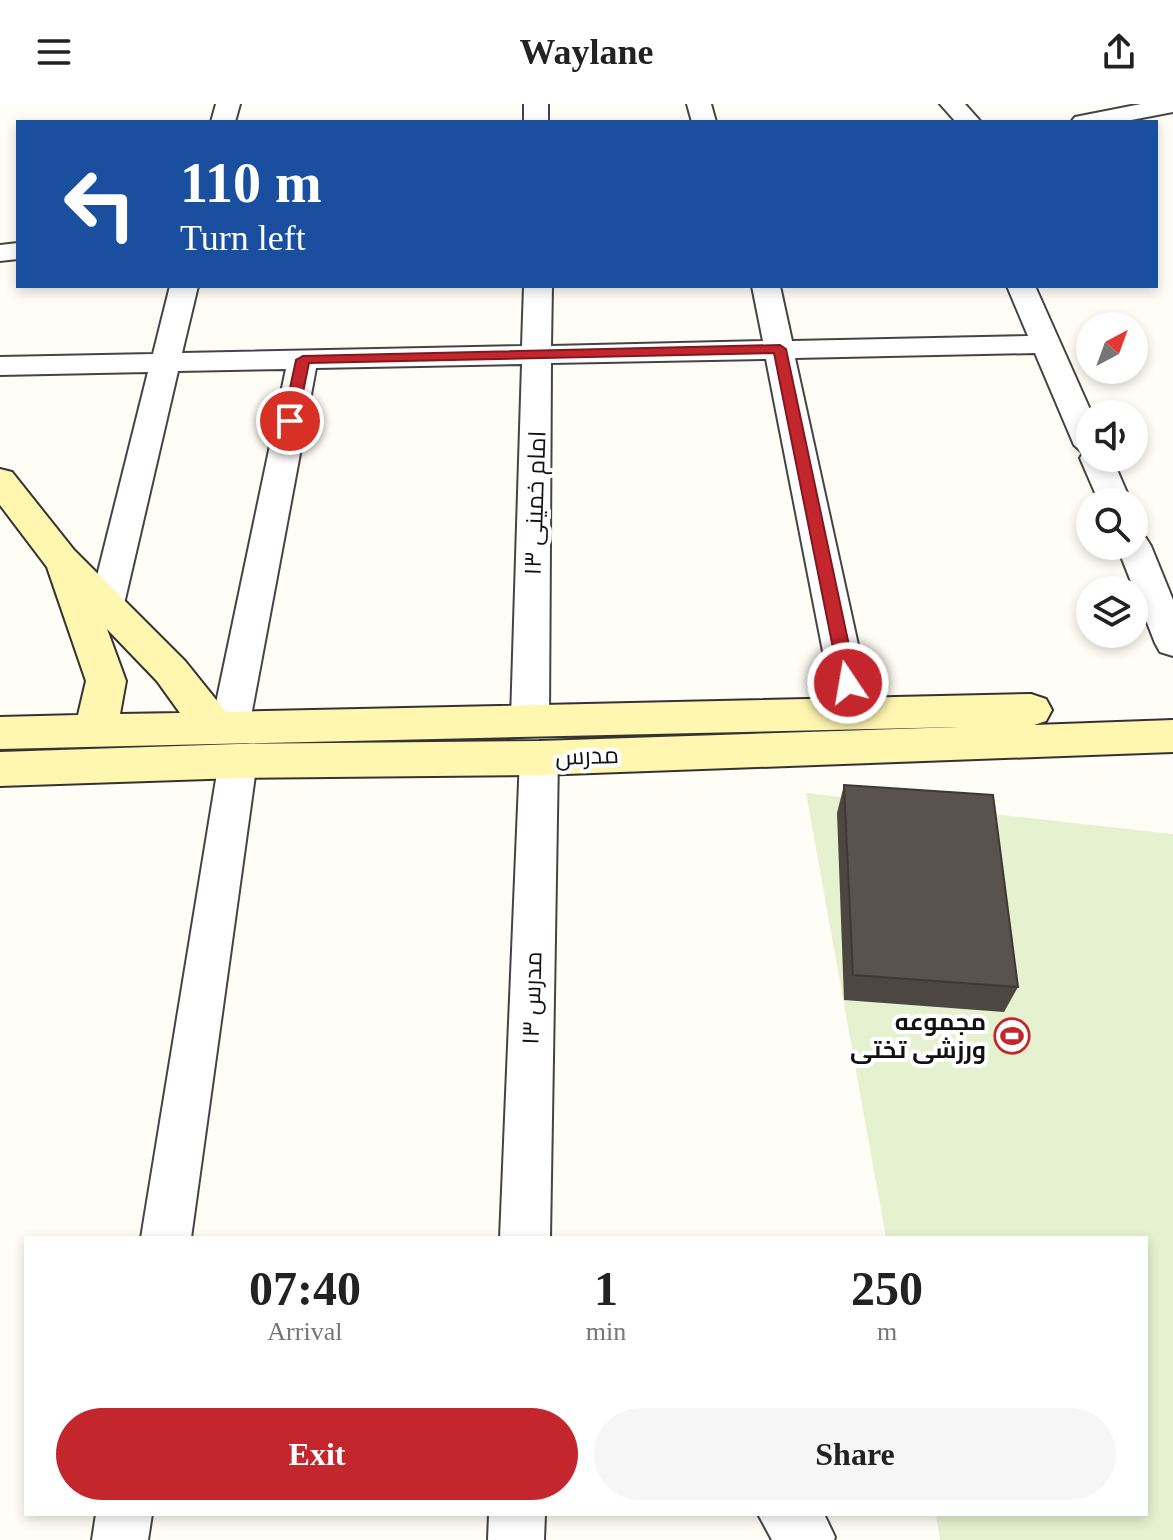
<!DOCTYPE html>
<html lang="en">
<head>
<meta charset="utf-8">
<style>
	:root { --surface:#fff; --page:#f6f6f6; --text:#222; --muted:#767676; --accent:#c4262e }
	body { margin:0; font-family:"Times New Roman",Cairo,serif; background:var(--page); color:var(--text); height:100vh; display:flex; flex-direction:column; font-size:30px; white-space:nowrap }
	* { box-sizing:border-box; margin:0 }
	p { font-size:26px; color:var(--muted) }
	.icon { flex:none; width:44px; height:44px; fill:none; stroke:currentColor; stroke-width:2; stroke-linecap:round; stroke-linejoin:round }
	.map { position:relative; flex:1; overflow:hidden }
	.details { position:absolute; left:24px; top:1132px; width:1124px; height:280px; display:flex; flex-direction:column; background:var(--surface); border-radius:0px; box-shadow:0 4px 12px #0003 }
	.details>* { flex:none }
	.banner { position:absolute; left:16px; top:16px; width:1142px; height:168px; border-radius:0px; box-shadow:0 4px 12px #0003; background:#1a4fa0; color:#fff; overflow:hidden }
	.needle { width:52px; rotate:41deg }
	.controls { position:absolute; left:1076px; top:208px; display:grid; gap:16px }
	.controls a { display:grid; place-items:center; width:72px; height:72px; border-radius:50%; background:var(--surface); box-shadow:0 4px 12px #0003; font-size:40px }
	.pin { position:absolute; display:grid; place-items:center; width:68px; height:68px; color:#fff; margin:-34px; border:4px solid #fff; border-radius:50%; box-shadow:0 2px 8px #0007 }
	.me { position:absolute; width:88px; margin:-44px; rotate:348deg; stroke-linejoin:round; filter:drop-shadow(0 0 6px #0008) }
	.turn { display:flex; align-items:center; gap:28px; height:168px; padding:0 32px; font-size:36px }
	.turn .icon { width:104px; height:104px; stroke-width:2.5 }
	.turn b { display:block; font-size:56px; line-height:68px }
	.eta { display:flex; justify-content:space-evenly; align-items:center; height:136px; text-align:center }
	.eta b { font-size:48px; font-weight:700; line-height:56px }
	.button { display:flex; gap:16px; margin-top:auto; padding:16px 32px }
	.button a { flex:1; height:92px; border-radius:48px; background:var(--accent); color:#fff; font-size:32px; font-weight:700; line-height:92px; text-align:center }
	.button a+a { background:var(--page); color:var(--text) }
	header { display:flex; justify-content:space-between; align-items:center; height:104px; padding:0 32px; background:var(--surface); font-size:36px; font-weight:700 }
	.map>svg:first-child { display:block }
	.pitch { fill:#e6f2cf }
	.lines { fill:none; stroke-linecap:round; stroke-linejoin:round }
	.street-casing { stroke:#444; stroke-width:4 }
	.secondary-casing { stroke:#333; stroke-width:4 }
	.street { fill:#fff; fill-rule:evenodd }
	.secondary { fill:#fff6b0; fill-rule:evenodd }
	.wall { fill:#4d4742 }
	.building { fill:#5a524d; stroke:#3f3936; stroke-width:2 }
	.route { fill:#c4262e; stroke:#7f191e; stroke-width:2 }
	.labels { text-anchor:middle; stroke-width:8; stroke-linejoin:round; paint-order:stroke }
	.street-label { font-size:24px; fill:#111; stroke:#fff }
	.poi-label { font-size:24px; font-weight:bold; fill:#111; stroke:#fff; text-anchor:end }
</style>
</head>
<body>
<header><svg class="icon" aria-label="menu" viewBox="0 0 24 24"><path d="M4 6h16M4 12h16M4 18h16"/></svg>Waylane<svg class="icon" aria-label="share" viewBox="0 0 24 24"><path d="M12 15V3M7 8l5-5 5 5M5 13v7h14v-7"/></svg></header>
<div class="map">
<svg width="1173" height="1436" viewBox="0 0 1173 1436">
	<rect width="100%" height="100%" fill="#fffdf5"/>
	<polygon class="pitch" points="806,689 1173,730 1173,1436 940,1436 936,1410 1146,1410 1146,1134 886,1134"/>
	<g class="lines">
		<defs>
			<g id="street">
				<polygon points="216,0 240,0 235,18 211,18"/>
				<rect x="524" y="0" width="24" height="18"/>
				<polygon points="687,0 711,0 716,18 692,18"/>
				<polygon points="940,0 965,0 981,18 956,18"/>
				<polygon points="1141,0 1173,0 1173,8 1121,18 1071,18 1075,13"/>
				<polygon points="18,139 18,155 0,157 0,141"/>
				<polygon points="170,182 198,182 182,249 522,242 524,182 552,182 551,242 763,237 752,182 780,182 792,237 1028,232 1007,182 1035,182 1092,310 1090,354 1112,354 1131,398 1099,398 1080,354 1083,349 1074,341 1035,249 795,254 873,609 867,619 854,623 841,619 835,609 766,255 551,259 549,615 543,625 530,629 517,625 511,615 522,260 316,264 249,623 243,633 230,637 217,633 211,623 286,265 178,267 124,500 119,509 107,512 95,509 90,500 148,268 0,271 0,253 153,250"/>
				<polygon points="1134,431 1146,434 1151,442 1173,496 1173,552 1160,548 1155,539 1117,442 1134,442"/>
				<polygon points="539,639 553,643 558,654 550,1134 500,1134 520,654 525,643"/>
				<polygon points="238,642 252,646 257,657 191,1134 141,1134 219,657 224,646"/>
				<polygon points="96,1410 152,1410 148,1436 92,1436"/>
				<polygon points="489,1410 545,1410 544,1436 488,1436"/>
				<polygon points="758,1410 824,1410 835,1433 834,1436 772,1436"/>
			</g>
			<path id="secondary" d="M 0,365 L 12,368 L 74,446 L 185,557 L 226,608 L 1031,590 L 1046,595 L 1052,606 L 1046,617 L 1034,621 L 1173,616 L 1173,648 L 539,671 L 238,674 L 0,682 L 0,648 L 238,640 L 539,637 L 958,623 L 0,645 L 0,613 L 78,611 L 86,577 L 47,463 L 0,401 ZM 107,525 L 157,577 L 180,609 L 120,610 L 126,577 Z"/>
		</defs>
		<use href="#street" class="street-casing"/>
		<use href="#secondary" class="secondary-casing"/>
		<use href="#street" class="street"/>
		<use href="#secondary" class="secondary"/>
	</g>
	<polygon class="wall" points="844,681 1018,883 1004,908 844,896 837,709"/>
	<polygon class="building" points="844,681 993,691 1018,883 853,871"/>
	<polygon class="route" points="780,241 786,245 857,579 848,585 840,579 774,249 309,259 297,317 290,321 283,317 296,256 303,252"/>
	<defs>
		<symbol id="stadium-ring" viewBox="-11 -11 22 22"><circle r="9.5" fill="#fff" stroke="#c4262e" stroke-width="1.5"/><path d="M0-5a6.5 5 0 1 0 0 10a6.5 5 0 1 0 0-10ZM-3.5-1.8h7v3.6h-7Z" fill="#c4262e"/></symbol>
	</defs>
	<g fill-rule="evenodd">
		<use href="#stadium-ring" x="992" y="912" width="40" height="40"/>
	</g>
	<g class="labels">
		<g class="street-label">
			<text transform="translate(535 399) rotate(-88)" y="8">امام خمینی ۱۳</text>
			<text transform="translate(587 652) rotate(-2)" y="8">مدرس</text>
			<text transform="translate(532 894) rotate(-88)" y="8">مدرس ۱۳</text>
		</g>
		<g class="poi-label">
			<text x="986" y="926">مجموعه<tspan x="986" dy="28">ورزشی تختی</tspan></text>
		</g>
	</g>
</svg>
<div class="controls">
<a><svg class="needle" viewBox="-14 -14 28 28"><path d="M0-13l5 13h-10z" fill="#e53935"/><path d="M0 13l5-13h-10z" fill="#767676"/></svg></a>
<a><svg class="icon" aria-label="sound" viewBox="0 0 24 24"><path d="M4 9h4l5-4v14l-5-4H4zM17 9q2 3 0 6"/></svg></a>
<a><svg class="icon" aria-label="search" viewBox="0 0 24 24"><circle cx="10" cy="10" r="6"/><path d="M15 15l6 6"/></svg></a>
<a><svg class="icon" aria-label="layers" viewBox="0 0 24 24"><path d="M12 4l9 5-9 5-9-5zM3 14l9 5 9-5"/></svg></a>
</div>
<div class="pin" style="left:290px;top:317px;background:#d93025"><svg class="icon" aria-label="arrive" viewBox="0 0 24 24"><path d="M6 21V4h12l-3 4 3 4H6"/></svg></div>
<svg class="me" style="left:848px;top:579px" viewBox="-20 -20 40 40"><circle r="17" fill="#c4262e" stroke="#fff" stroke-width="3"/><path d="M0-11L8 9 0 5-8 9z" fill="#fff"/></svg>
<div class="banner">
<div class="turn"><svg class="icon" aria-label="left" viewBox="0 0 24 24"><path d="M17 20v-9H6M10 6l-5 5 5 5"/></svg><div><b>110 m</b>Turn left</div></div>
</div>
<section class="details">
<div class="eta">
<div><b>07:40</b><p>Arrival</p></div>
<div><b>1</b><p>min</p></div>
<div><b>250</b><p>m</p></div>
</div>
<div class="button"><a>Exit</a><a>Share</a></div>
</section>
</div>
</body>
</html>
